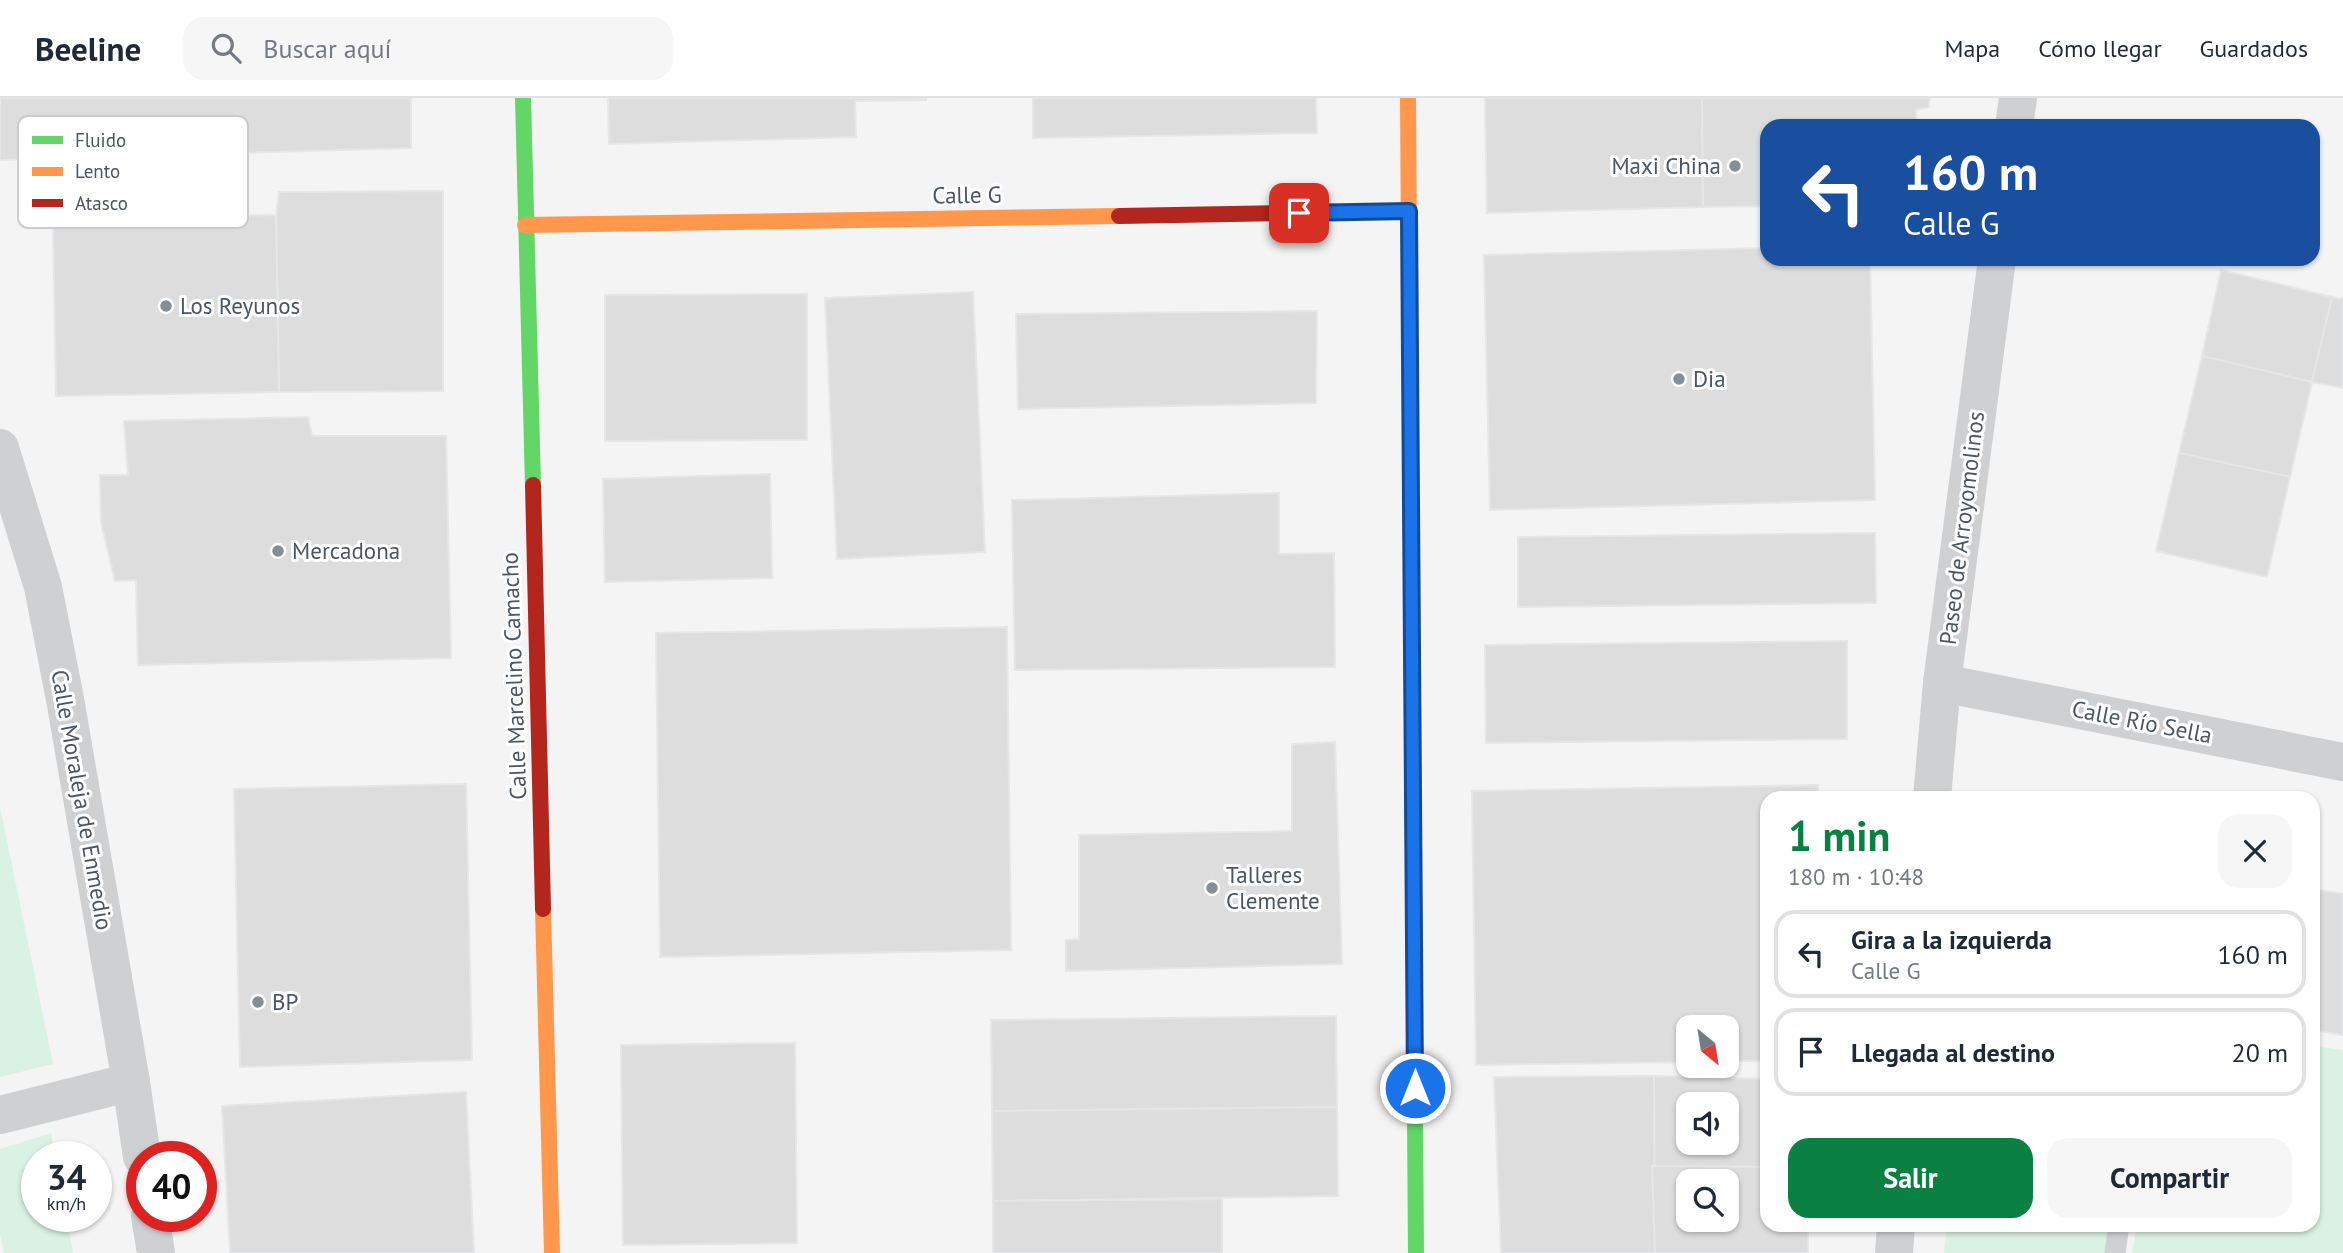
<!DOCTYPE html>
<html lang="es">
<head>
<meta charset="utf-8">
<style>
	:root { --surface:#fff; --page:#f6f6f7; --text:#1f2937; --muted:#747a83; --line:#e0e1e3; --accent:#0b8043 }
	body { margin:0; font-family:"PT Sans",sans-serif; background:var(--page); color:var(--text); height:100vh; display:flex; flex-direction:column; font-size:26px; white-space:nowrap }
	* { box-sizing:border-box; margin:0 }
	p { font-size:23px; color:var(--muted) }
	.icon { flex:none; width:38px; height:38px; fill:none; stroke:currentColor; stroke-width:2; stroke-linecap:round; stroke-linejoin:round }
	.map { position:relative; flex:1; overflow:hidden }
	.panel { position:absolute; left:1760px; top:693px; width:560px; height:441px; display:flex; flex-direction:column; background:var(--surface); border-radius:21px; box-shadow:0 2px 5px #0004 }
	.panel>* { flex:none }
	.banner { position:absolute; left:1760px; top:21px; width:560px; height:147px; border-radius:21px; box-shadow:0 2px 5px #0004; background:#1a4fa0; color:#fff; overflow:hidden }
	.needle { width:46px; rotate:150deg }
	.buttons { position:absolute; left:1676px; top:917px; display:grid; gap:14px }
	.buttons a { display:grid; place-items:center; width:63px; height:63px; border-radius:14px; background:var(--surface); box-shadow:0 2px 5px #0004; font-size:35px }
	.speed { position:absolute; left:21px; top:1043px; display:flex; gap:14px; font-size:35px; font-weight:700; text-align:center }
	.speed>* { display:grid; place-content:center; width:91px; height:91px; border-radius:50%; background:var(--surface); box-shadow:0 2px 5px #0004; line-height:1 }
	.speed small { font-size:18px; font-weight:400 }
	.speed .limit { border:10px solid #d22; background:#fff; color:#111 }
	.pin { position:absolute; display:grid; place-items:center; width:60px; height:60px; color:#fff; margin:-30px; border-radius:14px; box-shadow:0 4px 10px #0006 }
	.me { position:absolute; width:77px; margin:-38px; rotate:0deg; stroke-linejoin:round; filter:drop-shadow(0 0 5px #0008) }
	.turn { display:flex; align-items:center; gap:24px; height:147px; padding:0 28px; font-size:32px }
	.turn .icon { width:91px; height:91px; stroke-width:2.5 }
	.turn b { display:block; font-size:49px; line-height:60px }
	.round { display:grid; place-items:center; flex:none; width:74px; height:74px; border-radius:21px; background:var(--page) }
	.summary { display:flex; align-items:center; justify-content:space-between; height:119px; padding:0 28px }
	h1 { font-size:42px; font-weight:700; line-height:52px; color:var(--accent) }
	.button { display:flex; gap:14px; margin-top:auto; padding:14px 28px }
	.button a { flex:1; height:80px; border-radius:21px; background:var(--accent); color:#fff; font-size:28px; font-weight:700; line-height:80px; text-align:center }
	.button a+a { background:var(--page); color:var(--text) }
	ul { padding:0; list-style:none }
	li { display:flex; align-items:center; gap:21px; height:88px; margin:0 14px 10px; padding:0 14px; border:4px solid var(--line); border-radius:21px }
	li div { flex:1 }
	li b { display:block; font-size:26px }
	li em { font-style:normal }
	header { display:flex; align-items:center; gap:42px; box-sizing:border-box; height:98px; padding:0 35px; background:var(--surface); border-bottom:2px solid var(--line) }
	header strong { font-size:33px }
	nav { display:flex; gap:38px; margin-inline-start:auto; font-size:24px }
	.search { width:490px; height:63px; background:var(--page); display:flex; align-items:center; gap:18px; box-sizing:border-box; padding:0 24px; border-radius:21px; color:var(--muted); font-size:26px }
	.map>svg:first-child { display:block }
	.green { fill:#d9f2e3 }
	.building { fill:#ddddde; stroke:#e5e6e7; stroke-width:2; fill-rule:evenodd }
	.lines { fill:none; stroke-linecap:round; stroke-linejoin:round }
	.lane { stroke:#ced0d2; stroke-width:21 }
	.street { stroke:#ced0d2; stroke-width:38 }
	.fast { stroke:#63d668; stroke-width:16 }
	.slow { stroke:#ff974d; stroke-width:16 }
	.jam { stroke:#b3261e; stroke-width:16 }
	.route-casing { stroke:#114b97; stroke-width:18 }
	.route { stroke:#1a73e8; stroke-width:12 }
	.poi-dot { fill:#868d94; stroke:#fff; stroke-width:2.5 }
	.labels { text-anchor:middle; stroke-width:6; stroke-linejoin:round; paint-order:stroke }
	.poi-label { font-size:23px; fill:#4a5661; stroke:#fff; text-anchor:start }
	.street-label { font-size:23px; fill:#4a5661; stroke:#fff }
	.key { fill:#fff; stroke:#c9ccd0; stroke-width:2 }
	.key-label { font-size:19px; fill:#4a5661 }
</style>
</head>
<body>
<header>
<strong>Beeline</strong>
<div class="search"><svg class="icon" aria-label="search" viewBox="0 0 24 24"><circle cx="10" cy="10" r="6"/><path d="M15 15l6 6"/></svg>Buscar aquí</div>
<nav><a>Mapa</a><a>Cómo llegar</a><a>Guardados</a></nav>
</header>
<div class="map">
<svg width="2343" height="1155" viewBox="0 0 2343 1155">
	<rect width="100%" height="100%" fill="#f4f4f4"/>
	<g class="green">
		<polygon points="0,709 53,966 0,979"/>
		<polygon points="2314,948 2343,952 2343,1155 2132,1155 2137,1127 2314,1127"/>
		<polygon points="51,1035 55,1059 37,1059 37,1118 66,1118 73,1155 4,1155 0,1136 0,1051"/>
		<polygon points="1947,1127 2119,1127 2115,1155 1944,1155"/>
	</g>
	<g class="building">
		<polygon points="0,0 411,0 411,50 0,62"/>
		<polygon points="608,0 926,0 926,2 855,3 856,39 609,46"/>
		<polygon points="1033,0 1316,0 1317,35 1033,40"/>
		<polygon points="1485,0 1702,0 1703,109 1487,115"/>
		<polygon points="1702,0 1930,0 1929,9 1916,12 1917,28 1768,28 1768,108 1703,109"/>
		<polygon points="443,93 443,293 279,294 276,117 279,94"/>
		<polygon points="276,117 279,294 56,298 53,121"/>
		<polygon points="1768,150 1768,161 1870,161 1875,402 1490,412 1484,157"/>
		<polygon points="2221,172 2332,199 2312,284 2202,258"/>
		<polygon points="973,194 985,454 837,461 825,200"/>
		<polygon points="807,196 807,342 605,343 605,197"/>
		<polygon points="2332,199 2343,201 2343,290 2312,284"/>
		<polygon points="1317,213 1316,305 1018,311 1016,216"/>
		<polygon points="2202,258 2312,284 2290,379 2179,355"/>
		<polygon points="308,319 312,338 446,338 451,560 138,567 136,482 115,483 101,424 100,377 128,377 124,323"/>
		<polygon points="2179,355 2290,379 2267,479 2156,453"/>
		<polygon points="770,376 772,480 605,484 603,381"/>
		<polygon points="1279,395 1279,456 1334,455 1335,569 1015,572 1012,402"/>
		<polygon points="1875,435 1876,505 1518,509 1518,439"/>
		<polygon points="1007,529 1011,852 660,859 656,535"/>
		<polygon points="1847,543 1847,641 1486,645 1485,547"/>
		<polygon points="1335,644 1342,866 1066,873 1066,842 1079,841 1079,737 1292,733 1292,646"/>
		<polygon points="466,686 472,962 240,969 234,691"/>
		<polygon points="1818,687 1818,700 1768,700 1768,898 1763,898 1764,963 1727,963 1727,929 1689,929 1689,964 1476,967 1472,693"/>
		<polygon points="2314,791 2343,796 2343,937 2314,932"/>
		<polygon points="1336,918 1337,1009 992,1013 991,922"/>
		<polygon points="795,945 797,1145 623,1147 621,947"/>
		<path d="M 1654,978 L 1768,981 L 1768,1069 L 1652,1068 ZM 1689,1006 L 1727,1006 L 1727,1045 L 1689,1045 Z"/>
		<polygon points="1654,978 1655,1155 1501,1155 1494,979"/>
		<polygon points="466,994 474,1155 230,1155 222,1008"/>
		<polygon points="1337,1009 1338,1098 993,1103 992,1013"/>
		<path d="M 1652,1068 L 1768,1069 L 1768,1127 L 1808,1127 L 1808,1155 L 1655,1155 ZM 1689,1083 L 1727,1083 L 1727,1122 L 1689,1122 Z"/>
		<polygon points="1222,1101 1222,1155 993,1155 993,1103"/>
	</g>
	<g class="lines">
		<polyline class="lane" points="2115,1155 2119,1127"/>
		<g class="street">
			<polyline points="2014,28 2018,0"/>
			<polyline points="0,350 43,489 65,601 131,984 142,1059"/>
			<polyline points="1942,585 2343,664"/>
			<polyline points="1932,700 1942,585 1997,161"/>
			<polyline points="0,1017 131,984"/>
			<polyline points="150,1118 156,1155"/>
			<polyline points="1894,1155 1896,1127"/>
		</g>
		<g class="fast">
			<polyline points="523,0 533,387"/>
			<polyline points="1413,748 1416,1155"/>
		</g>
		<g class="slow">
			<polyline points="1408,0 1410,296"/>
			<polyline points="525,127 1119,118"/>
			<polyline points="543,811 552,1155"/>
		</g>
		<g class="jam">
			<polyline points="1119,118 1409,113"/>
			<polyline points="1410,296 1413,748"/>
			<polyline points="533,387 543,811"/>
		</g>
	</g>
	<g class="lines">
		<defs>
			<polyline id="route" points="1299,115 1409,113 1415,990"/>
		</defs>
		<use href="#route" class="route-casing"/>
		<use href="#route" class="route"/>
	</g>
	<g class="poi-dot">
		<circle cx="1735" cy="68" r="7"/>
		<circle cx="166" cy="208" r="7"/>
		<circle cx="1679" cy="281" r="7"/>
		<circle cx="278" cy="453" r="7"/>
		<circle cx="1212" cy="790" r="7"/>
		<circle cx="258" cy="904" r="7"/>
	</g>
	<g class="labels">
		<g class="poi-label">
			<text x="1721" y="76" text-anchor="end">Maxi China</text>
			<text x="180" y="216">Los Reyunos</text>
			<text x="1693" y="289">Dia</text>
			<text x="292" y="461">Mercadona</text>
			<text x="1226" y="785">Talleres<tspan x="1226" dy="26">Clemente</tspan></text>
			<text x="272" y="912">BP</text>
		</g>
		<g class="street-label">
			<text transform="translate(967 97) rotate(-1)" y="8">Calle G</text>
			<text transform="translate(1962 430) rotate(-83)" y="8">Paseo de Arroyomolinos</text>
			<text transform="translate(514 578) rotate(-92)" y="8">Calle Marcelino Camacho</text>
			<text transform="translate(2142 624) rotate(11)" y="8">Calle Río Sella</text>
			<text transform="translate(82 702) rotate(80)" y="8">Calle Moraleja de Enmedio</text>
		</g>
	</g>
	<rect x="18" y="18" width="230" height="112" rx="10" class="key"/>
	<rect x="32" y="38" width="31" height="8" fill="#63d668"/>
	<rect x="32" y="69" width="31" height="9" fill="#ff974d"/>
	<rect x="32" y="101" width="31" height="8" fill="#b3261e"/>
	<g class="key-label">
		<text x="75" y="49">Fluido</text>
		<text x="75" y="80">Lento</text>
		<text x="75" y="112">Atasco</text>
	</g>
</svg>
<div class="buttons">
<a><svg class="needle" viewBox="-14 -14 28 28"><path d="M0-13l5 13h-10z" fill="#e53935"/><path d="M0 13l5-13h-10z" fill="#747a83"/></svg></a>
<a><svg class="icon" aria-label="sound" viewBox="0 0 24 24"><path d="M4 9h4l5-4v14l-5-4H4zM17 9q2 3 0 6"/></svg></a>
<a><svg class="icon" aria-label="search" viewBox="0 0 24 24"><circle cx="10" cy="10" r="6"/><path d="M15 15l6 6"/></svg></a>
</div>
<div class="speed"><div>34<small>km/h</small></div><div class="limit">40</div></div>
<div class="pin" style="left:1299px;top:115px;background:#d93025"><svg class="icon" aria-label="arrive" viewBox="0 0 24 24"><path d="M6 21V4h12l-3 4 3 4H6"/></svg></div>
<svg class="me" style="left:1415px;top:990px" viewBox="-20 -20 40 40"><circle r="17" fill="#1a73e8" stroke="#fff" stroke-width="3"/><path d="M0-11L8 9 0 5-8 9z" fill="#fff"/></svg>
<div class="banner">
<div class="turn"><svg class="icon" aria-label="left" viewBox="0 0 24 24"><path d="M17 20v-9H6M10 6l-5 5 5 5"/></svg><div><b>160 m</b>Calle G</div></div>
</div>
<section class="panel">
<div class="summary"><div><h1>1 min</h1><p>180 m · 10:48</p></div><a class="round"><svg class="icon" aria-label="close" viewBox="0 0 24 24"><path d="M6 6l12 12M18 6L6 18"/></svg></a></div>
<ul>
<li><svg class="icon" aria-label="left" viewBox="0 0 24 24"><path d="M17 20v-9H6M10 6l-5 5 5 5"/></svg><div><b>Gira a la izquierda</b><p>Calle G</p></div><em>160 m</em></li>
<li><svg class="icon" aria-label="arrive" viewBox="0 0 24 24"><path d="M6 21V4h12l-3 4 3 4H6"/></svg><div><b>Llegada al destino</b></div><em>20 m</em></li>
</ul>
<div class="button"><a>Salir</a><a>Compartir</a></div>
</section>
</div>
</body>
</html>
